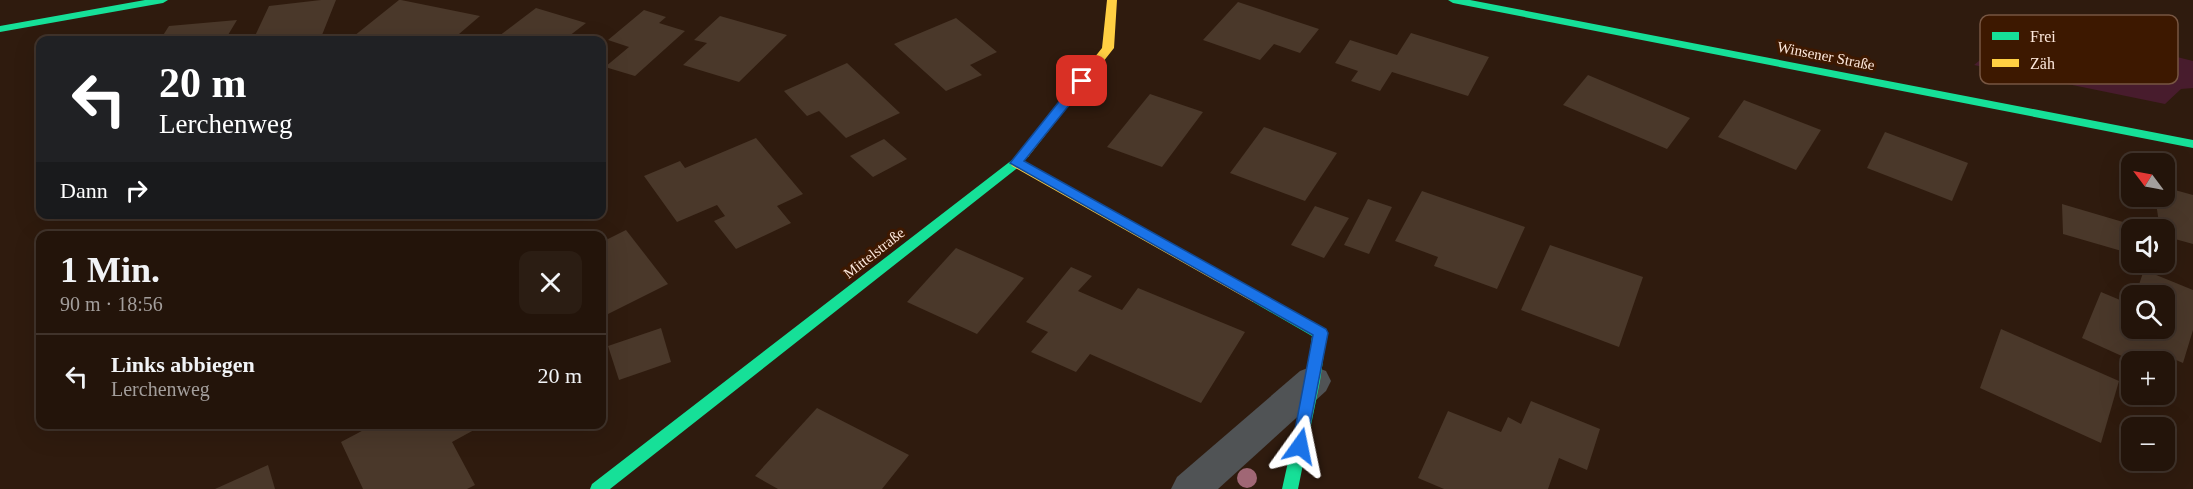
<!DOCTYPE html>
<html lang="de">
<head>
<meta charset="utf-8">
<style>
	:root { --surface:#23140a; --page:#2b1d13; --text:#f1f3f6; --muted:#a39e9c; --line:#40332b }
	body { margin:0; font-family:Georgia,serif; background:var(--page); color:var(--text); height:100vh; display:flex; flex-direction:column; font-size:22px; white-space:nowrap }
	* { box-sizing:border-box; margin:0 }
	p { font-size:20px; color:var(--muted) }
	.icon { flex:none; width:33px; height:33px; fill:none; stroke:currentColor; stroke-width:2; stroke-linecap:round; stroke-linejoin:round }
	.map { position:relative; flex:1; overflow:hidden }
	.side { position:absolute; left:36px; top:231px; width:570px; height:198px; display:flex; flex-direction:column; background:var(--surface); border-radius:12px; box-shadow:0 6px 24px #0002,0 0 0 2px var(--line) }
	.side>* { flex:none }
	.top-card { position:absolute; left:36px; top:36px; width:570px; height:183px; border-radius:12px; box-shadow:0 6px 24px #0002,0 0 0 2px var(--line); background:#202124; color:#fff; overflow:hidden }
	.needle { width:39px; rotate:302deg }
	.fabs { position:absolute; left:2121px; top:153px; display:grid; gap:12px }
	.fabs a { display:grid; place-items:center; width:54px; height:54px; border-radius:12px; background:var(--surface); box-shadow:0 6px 24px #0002,0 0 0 2px var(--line); font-size:30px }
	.pin { position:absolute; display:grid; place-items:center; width:51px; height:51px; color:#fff; margin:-26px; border-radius:12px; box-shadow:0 3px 9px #0006 }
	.me { position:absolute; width:66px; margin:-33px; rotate:12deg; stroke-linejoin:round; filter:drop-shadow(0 0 4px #0008) }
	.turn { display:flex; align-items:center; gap:21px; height:126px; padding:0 24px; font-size:27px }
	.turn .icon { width:78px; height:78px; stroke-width:2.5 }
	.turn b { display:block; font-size:42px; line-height:51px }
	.then { display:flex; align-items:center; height:57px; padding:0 24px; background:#0003; gap:12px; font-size:22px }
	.round { display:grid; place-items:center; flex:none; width:63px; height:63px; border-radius:12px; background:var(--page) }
	.summary { display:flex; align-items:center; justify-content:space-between; height:102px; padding:0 24px }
	h1 { font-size:36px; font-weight:700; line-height:45px }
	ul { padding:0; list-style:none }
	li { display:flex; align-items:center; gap:18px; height:84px; padding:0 24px; border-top:2px solid var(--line) }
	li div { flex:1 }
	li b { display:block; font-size:22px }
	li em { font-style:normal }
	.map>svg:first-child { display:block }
	.green { fill:#481c2d }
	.building { fill:#4a382a }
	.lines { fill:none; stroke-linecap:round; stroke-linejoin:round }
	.street { fill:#505355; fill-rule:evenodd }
	.fast { fill:#16e098; fill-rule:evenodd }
	.slow { fill:#ffcf43; fill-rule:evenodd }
	.tree { fill:#a06775 }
	.route { fill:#1a73e8; stroke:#114b97; stroke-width:1.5 }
	.labels { text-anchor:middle; stroke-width:6; stroke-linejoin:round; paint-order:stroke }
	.street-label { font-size:15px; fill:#fde8dc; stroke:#3d1800 }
	.key { fill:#3d1800; stroke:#775642; stroke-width:1.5 }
	.key-label { font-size:16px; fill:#fde8dc }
</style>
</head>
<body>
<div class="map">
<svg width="2193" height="489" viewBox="0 0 2193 489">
	<rect width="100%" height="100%" fill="#2f1b0e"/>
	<polygon class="green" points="2029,20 2193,61 2193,88 2181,89 2165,104 1974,65"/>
	<g class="building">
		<polygon points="321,0 336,0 320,40 253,40 269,6"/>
		<polygon points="399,0 401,0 480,16 452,40 349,40"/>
		<polygon points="1238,2 1319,29 1300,53 1274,44 1260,60 1203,40"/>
		<polygon points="536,8 586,23 564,40 513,40 499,36"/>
		<polygon points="644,10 666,17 659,23 685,31 635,76 605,67 629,47 608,40"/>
		<polygon points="720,16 787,35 739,82 683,65 707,43 694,40"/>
		<polygon points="956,18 997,52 970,65 982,75 946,91 894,44"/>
		<polygon points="237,20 225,40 160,40 169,26"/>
		<polygon points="1411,33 1489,57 1468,96 1392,72 1380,91 1351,81 1358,71 1335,63 1350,40 1397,55"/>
		<polygon points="847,63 900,113 846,138 819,111 807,116 784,91"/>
		<polygon points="1588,75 1690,118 1667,149 1563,105"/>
		<polygon points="1150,94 1203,112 1162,167 1107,147"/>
		<polygon points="1744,100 1821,130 1796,170 1718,137"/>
		<polygon points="1264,127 1337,153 1305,201 1230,173"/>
		<polygon points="1885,132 1968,163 1952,201 1867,168"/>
		<polygon points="756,138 803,194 777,206 791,223 736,249 714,221 725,216 717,205 677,222 644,176 680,161 685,168"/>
		<polygon points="884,139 907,159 873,177 850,156"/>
		<polygon points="2164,187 2193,195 2193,244 2164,236 2164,230 2160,230 2155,196 2164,196"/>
		<polygon points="1422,191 1525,227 1497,289 1434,266 1438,257 1395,241"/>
		<polygon points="1368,199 1392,207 1369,254 1344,245"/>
		<polygon points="2062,204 2140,227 2141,230 2132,230 2132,254 2063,234"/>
		<polygon points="1315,206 1349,218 1324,258 1291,245"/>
		<polygon points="626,230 668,284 602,317 602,242"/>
		<polygon points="1550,245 1643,277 1619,347 1521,310"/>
		<polygon points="956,248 1024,278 977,334 907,302"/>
		<polygon points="1071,267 1092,276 1078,291 1122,310 1138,288 1245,332 1201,403 1090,354 1076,372 1031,352 1048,332 1026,322"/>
		<polygon points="2144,270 2193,290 2193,330 2183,363 2153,350 2149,362 2135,362 2082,338 2101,292 2132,305 2132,328 2164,328 2164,296 2135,296"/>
		<polygon points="661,328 671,362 619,380 608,346"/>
		<polygon points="2001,329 2119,381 2101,443 1980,388"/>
		<polygon points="1531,401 1600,429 1587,470 1559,458 1548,489 1444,489 1418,478 1448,411 1501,432 1508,417 1521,424"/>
		<polygon points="817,408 909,455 882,489 778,489 755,476"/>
		<polygon points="375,424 485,424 452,442 475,485 467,489 363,489 341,442"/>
		<polygon points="268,465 275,489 215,489"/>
	</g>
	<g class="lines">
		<polygon class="street" points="1313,366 1326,371 1331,381 1326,391 1218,489 1171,489 1177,477 1300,371"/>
		<g class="fast">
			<polygon points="145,0 168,0 163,3 0,32 0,26"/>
			<polygon points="1448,0 1470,0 2193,140 2193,148 1453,3"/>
			<polygon points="1024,150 1030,154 1020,166 610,489 590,489 592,484 1012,160 1020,151"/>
			<polygon points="1258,293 1325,329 1327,333 1320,381 1298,489 1282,489 1306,381 1312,336 1253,302 1251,298 1253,294"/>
		</g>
		<g class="slow">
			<polygon points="1107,0 1117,0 1114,48 1028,157 1020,157 1018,154 1020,151 1102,48"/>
			<polygon points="1016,159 1263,294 1265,298 1263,302 1253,302 1012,166 1010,163"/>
		</g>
	</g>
	<circle class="tree" cx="1247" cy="478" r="10"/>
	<polygon class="route" points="1082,77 1088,81 1086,84 1024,161 1326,329 1328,333 1305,450 1300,452 1294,450 1292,446 1313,335 1010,163 1078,78"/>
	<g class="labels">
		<g class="street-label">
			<text transform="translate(1826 56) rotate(11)" y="5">Winsener Straße</text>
			<text transform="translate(874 253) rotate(-38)" y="5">Mittelstraße</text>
		</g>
	</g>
	<rect x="1980" y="15" width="198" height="69" rx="9" class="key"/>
	<rect x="1992" y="32" width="27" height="8" fill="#16e098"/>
	<rect x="1992" y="59" width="27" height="8" fill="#ffcf43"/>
	<g class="key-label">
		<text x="2030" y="42">Frei</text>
		<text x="2030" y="69">Zäh</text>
	</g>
</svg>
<div class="fabs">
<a><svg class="needle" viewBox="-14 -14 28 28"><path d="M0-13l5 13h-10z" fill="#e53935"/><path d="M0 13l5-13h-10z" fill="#a39e9c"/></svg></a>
<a><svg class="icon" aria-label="sound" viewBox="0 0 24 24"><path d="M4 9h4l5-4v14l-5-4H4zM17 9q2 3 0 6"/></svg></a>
<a><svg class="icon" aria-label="search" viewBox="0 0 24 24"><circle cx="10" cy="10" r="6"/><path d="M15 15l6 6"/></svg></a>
<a>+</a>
<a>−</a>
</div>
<div class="pin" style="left:1082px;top:81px;background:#d93025"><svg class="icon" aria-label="arrive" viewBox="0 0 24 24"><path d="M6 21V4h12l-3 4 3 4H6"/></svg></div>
<svg class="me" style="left:1300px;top:446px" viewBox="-20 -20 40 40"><path d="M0-17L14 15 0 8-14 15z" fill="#1a73e8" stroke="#fff" stroke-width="4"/></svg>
<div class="top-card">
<div class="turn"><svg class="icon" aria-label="left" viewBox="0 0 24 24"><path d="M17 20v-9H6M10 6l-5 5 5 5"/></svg><div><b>20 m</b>Lerchenweg</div></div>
<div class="then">Dann<svg class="icon" aria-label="right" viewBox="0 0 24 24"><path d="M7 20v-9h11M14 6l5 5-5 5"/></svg></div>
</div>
<section class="side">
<div class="summary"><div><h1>1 Min.</h1><p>90 m · 18:56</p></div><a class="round"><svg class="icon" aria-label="close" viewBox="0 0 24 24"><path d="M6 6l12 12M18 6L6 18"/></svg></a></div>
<ul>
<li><svg class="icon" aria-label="left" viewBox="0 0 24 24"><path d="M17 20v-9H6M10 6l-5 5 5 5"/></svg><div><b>Links abbiegen</b><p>Lerchenweg</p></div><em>20 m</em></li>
</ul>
</section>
</div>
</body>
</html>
